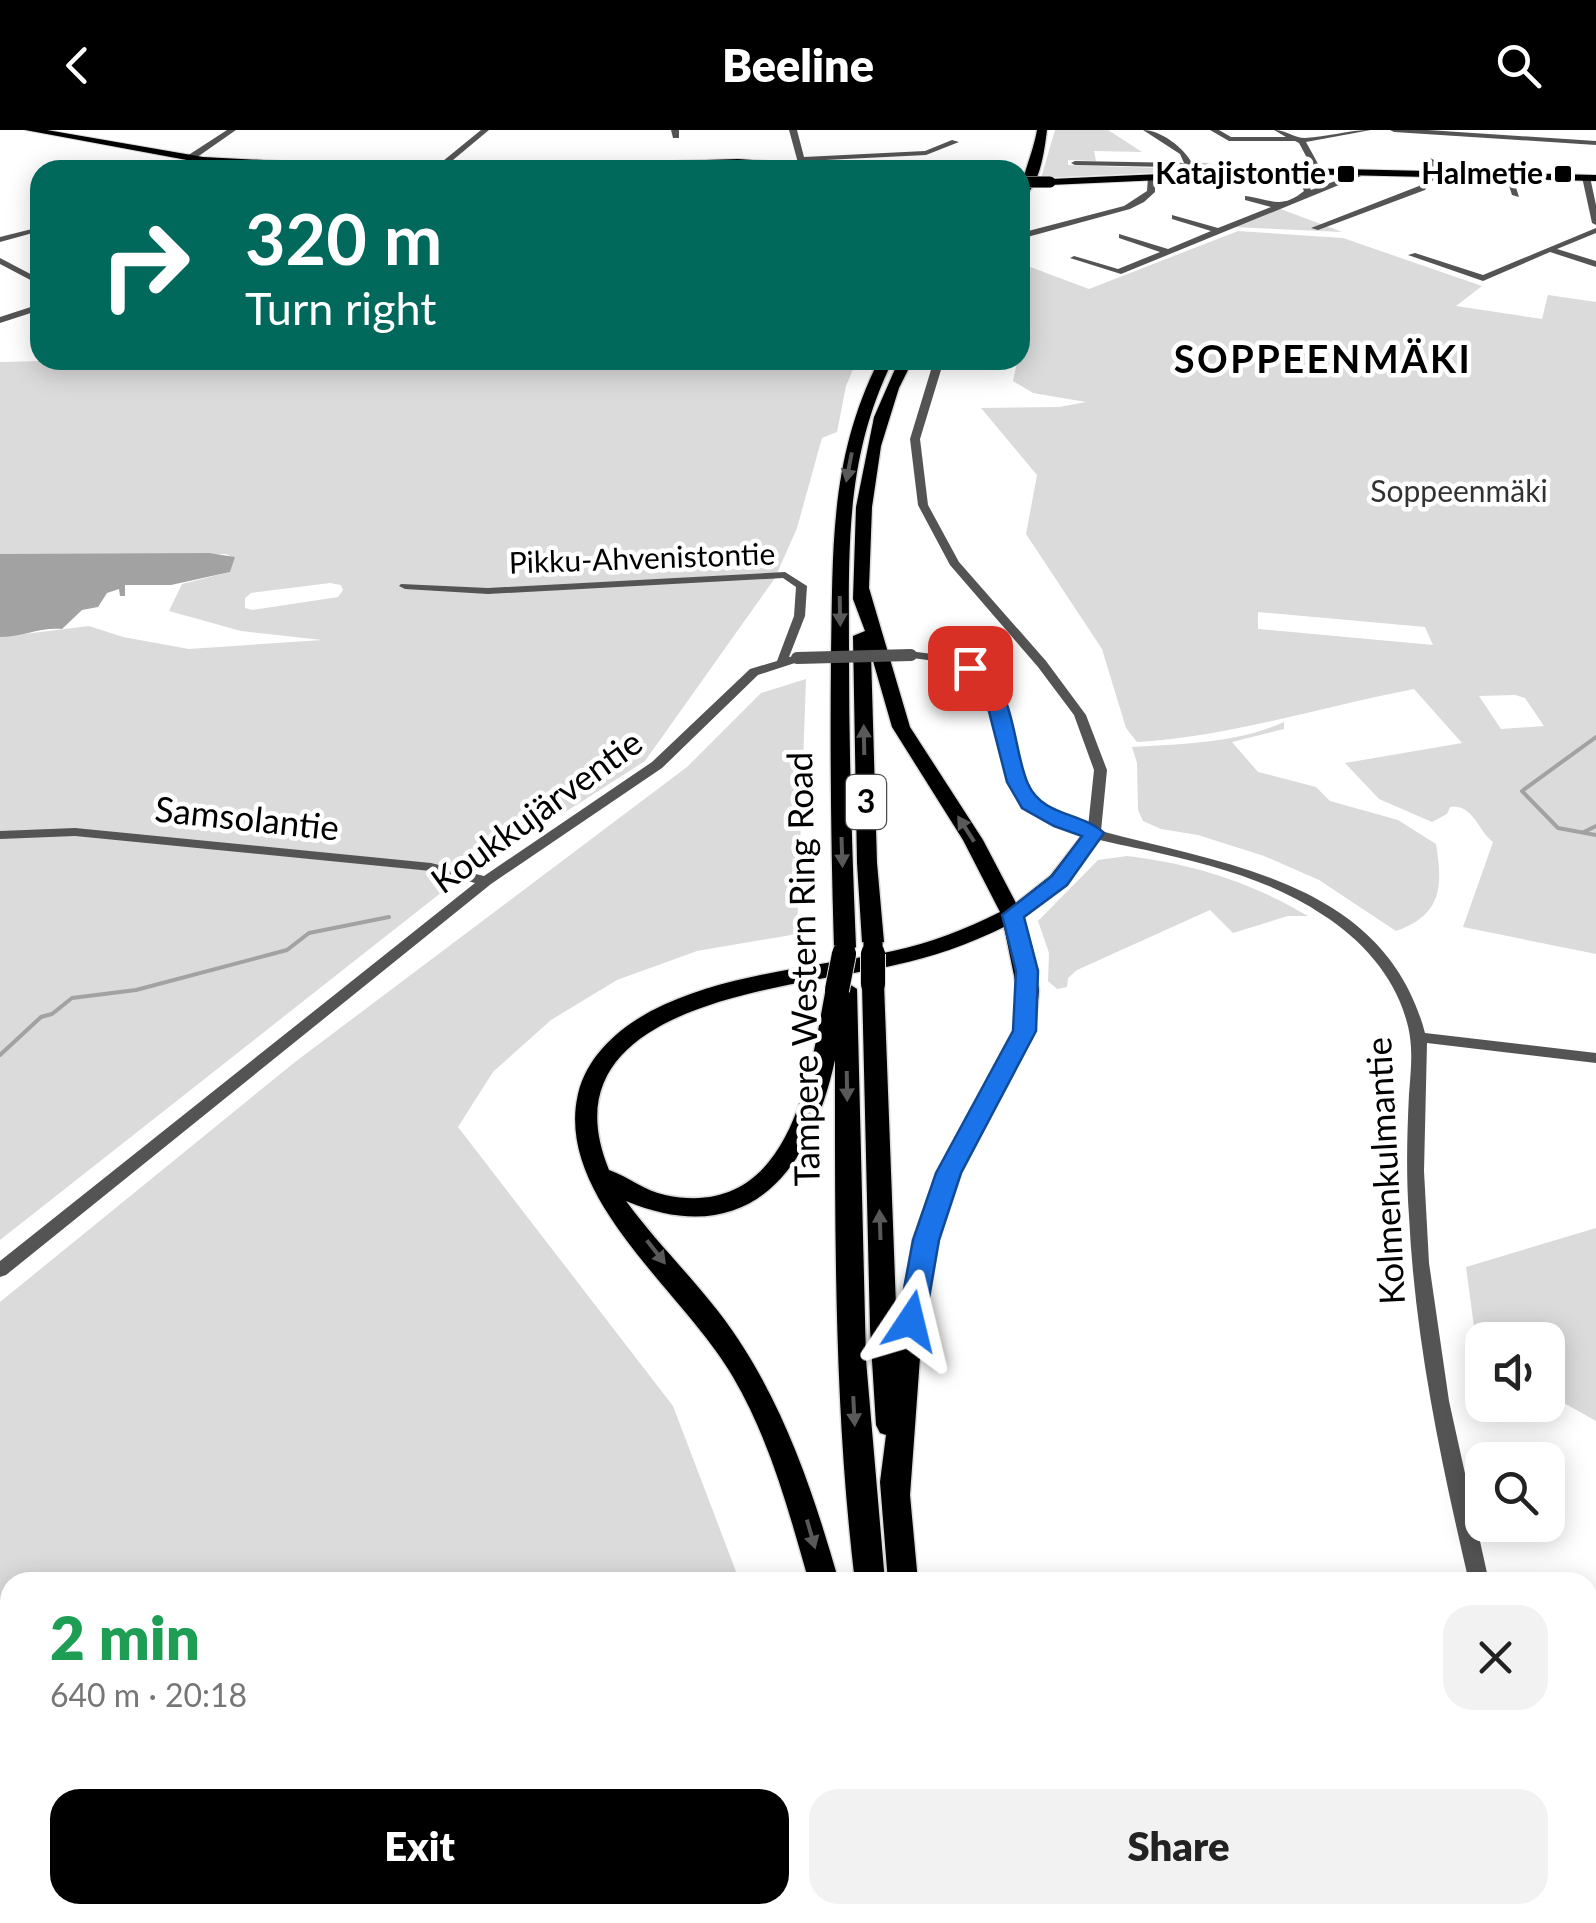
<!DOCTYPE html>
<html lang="en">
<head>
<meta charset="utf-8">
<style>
	:root { --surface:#fff; --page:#f2f2f2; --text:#222; --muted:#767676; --accent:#000 }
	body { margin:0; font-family:Lato,sans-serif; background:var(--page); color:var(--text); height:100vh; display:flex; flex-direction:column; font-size:38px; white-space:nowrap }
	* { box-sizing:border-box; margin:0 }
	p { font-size:32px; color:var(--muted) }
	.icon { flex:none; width:55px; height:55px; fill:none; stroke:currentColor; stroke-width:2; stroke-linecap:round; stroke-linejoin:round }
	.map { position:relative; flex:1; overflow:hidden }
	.drawer { position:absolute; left:0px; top:1442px; width:1598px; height:352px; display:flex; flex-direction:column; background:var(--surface); border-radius:30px 30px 0 0; box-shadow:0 5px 25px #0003 }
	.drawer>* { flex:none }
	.guide { position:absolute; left:30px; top:30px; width:1000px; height:210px; border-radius:30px; box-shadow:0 5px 25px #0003; background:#00695c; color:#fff; overflow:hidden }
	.fabs { position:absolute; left:1465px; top:1192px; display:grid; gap:20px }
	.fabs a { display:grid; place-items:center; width:100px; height:100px; border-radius:20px; background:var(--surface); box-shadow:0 5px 25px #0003; font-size:50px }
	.pin { position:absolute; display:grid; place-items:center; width:85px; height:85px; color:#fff; margin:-42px; border-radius:20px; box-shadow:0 5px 15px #0006 }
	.me { position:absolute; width:110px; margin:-55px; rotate:10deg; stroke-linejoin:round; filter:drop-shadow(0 0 8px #0008) }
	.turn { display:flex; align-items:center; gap:35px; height:210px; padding:0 50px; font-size:45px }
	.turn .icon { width:130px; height:130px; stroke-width:2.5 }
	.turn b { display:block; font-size:70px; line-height:85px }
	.round { display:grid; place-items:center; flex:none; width:105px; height:105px; border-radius:30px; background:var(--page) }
	.overview { display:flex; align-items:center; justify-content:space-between; height:170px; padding:0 50px }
	h1 { font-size:60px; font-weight:800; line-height:75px; color:#1e9e55 }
	.button { display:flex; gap:20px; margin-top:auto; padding:20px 50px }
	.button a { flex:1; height:115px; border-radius:30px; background:var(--accent); color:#fff; font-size:40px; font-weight:800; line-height:115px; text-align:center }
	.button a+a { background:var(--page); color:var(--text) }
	header { display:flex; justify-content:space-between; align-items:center; height:130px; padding:0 50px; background:var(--accent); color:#fff; font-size:45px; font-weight:800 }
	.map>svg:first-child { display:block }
	.green { fill:#dbdbdb; fill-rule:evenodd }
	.water { fill:#a2a2a2 }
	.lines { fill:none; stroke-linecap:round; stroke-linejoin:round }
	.stream { stroke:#a2a2a2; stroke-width:4 }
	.major-casing { stroke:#dbdbdb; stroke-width:2 }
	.highway-casing { stroke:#dbdbdb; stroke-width:3 }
	.minor { fill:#545454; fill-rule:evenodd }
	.major { fill:#000; fill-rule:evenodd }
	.highway { fill:#000; fill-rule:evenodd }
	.major-bridge-casing { stroke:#dbdbdb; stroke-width:12; stroke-linecap:butt }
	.highway-bridge-far1-casing { stroke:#dbdbdb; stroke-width:21; stroke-linecap:butt }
	.highway-bridge-casing { stroke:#dbdbdb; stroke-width:26; stroke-linecap:butt }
	.minor-bridge { stroke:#545454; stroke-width:12 }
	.major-bridge { stroke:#000; stroke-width:11 }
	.highway-bridge-far1 { stroke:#000; stroke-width:19 }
	.highway-bridge { stroke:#000; stroke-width:24 }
	.oneway { fill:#595959 }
	.route { fill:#1a73e8; stroke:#114b97; stroke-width:2.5 }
	.poi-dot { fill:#000; stroke:#fff; stroke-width:4 }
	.labels { text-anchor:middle; stroke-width:9; stroke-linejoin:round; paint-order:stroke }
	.far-poi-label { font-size:30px; font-weight:bold; fill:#000; stroke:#fff; text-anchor:end }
	.far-park-label { font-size:30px; fill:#323232; stroke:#fff }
	.far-street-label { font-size:30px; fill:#000; stroke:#fff }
	.shield { fill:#fff; stroke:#4c4c4c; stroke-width:2.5 }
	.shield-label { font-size:32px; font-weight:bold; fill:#000 }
	.street-label { font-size:35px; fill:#000; stroke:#fff }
	.far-district-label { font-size:38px; font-weight:bold; letter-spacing:2.5px; fill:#000; stroke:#fff }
</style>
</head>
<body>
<header><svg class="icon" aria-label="back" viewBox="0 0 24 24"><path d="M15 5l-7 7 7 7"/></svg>Beeline<svg class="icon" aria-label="search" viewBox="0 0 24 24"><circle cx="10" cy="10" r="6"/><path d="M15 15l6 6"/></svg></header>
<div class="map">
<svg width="1596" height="1793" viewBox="0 0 1596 1793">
	<rect width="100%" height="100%" fill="#fff"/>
	<g class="green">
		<polygon points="1055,0 1108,0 1142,22 1094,21 1096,31 1068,30 1068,35 1222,40 1041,48"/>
		<polygon points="1278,78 1342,102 1232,97"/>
		<path d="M 1238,101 L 1343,108 L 1482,156 L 1456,176 L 1542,189 L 1548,165 L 1596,172 L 1596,824 L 1463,797 L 1493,712 C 1477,700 1474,674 1450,677 L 1447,684 L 1432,692 L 1379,669 L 1345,633 L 1462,613 L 1414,559 C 1321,577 1232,606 1137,612 L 1126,598 L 1102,519 L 1026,404 L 1037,345 L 981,278 L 1059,277 L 1086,272 L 1033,263 L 1013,251 L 1022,209 L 1020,144 L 1025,135 L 1089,159 ZM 1258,482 L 1425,497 L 1433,515 L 1258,499 ZM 1515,565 L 1525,568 L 1544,596 L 1501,599 L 1479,566 Z"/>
		<path d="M 83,230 L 857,230 L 846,256 L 837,302 L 822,308 L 797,398 L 775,448 L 645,631 L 447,758 L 0,1110 L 0,507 L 89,496 L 123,507 L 189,519 L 322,510 L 241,501 L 169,481 L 182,454 L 230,442 L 234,428 L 226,424 L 0,424 L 0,232 ZM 330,453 L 341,455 L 343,460 L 338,467 L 252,480 L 245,478 L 245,468 L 251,463 Z"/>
		<polygon points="806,549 797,804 697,821 617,850 551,890 493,942 458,997 673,1276 740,1452 10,1452 10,1785 812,1785 813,1793 0,1793 0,1172 295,932 687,637 761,563"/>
		<path d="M 1284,592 L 1284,599 L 1232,612 L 1258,642 L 1316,657 L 1330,671 L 1398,690 L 1436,714 C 1443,757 1442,785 1396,801 L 1319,750 L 1264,726 L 1198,705 L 1161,699 L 1143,691 L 1138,680 L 1137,633 L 1132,617 C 1182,614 1238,613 1284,592 Z"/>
		<path d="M 1127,726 C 1194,734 1250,752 1308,786 L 1288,786 L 1233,803 L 1210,780 L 1077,840 L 1068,848 L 1067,857 L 1057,859 L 1048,851 L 1049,823 L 1038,791 L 1098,730 Z"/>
		<polygon points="1596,1098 1596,1291 1548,1264 1548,1210 1482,1210 1482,1229 1478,1227 1466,1137"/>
	</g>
	<path class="water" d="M 209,423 L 235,427 L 230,442 L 171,455 L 125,455 L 125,466 L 120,466 L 119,459 L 107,463 L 98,477 L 82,480 L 62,499 C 40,497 22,507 0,507 L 0,424 Z"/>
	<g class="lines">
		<g class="stream">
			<polyline points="1596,607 1522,661 1558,698 1596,705"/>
			<polyline points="1584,702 1596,696"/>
			<polyline points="0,925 41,887 52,884 72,868 136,860 287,820 309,803 389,787"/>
		</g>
		<defs>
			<g id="major">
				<polygon points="25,0 47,0 203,27 404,37 409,40 203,33"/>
				<polygon points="738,29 860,37 865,40 738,35 469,40 474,37"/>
				<polygon points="1297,38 1596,45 1596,51 1297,44 1050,55 1045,52 1050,49"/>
			</g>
			<g id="highway">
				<path d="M 1037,0 L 1047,0 C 1044,24 1040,56 1020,71 C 1020,49 1033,24 1037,0 Z"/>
				<path d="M 879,230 L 893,230 C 844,329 849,420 849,528 C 849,624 852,720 856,817 L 845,824 L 834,817 C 831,720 830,624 831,527 C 833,420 829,329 879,230 Z"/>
				<path d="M 899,230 L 913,230 L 899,258 L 881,316 L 872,377 L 869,458 L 910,597 L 983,710 L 1016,773 L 1050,746 L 1087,699 L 1094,697 L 1104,703 L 1065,755 L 1023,787 L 1039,860 L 1035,901 L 961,1043 L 939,1109 L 921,1214 L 910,1365 L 918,1452 L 888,1452 L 880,1352 L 886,1305 L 880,1303 L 876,1295 L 870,1198 L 862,854 L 873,847 L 884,854 L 897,1203 L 913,1109 L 937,1043 L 1013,901 L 1017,860 L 1004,797 C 969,814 933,827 895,835 C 792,858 540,872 609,1040 C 629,1047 645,1061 665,1065 C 789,1091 809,950 825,863 L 828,858 L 846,852 L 857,859 L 866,1230 L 885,1452 L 855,1452 C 834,1279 835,1104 835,930 C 811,1040 749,1122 626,1071 C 661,1119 706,1160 738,1209 C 787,1283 815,1368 839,1452 L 809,1452 C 789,1382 770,1310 733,1247 C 685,1163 554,1068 578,964 C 587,926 618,899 651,881 C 725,843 813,838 893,821 C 930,813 966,799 1000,782 L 963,710 L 892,597 L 871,524 L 877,733 L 884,812 L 873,819 L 862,812 L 857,733 L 853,506 L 865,501 L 853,469 L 856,377 L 874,287 Z"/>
				<polygon points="895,1785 929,1785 931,1793 897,1793"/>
				<polygon points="938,1785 972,1785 974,1793 940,1793"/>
			</g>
		</defs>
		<use href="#major" class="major-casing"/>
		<use href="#highway" class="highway-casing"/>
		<g class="minor">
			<polygon points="227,0 236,0 193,30 187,30 187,26"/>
			<polygon points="481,0 489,0 441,40 432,40"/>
			<polygon points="671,0 679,0 679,8 673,8"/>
			<polygon points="789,0 797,0 804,27 925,21 952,10 959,12 926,25 805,31 808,40 800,40"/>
			<path d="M 1143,0 C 1161,0 1184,18 1192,33 L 1213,34 L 1247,43 L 1243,45 L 1213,38 L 1075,35 L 1071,33 L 1075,31 L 1184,33 L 1180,24 Z"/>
			<path d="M 1210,0 L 1219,0 L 1231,7 L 1286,7 L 1274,0 C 1286,0 1294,8 1305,8 C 1327,7 1348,0 1371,0 L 1306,12 L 1322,41 L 1318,43 L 1314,41 L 1299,13 L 1295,11 L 1229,11 Z"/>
			<polygon points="1390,0 1428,0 1596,11 1596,15 1394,2"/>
			<polygon points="1430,28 1434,30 1438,44 1425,60 1318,100 1311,98 1419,56 1430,44 1426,30"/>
			<polygon points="258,33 261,37 235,40 236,38"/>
			<path d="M 1294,39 L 1300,39 L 1311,60 L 1354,44 L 1361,46 L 1121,144 L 1070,128 L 1074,126 L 1118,139 L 1160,122 L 1119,108 L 1119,104 L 1168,119 L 1211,101 L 1172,89 L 1172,85 L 1218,98 L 1271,77 L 1245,70 L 1245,66 C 1271,69 1281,80 1304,61 Z"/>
			<polygon points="1505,43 1512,45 1519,67 1512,65"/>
			<polygon points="1586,45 1590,47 1596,75 1596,95 1592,93 1582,47"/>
			<polygon points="1148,47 1155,49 1155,62 1144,72 1130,79 1020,109 1020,104 1032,100 1124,76 1147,61"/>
			<polygon points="40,97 40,101 0,112 0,107"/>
			<polygon points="1596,98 1596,103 1557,119 1596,131 1596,137 1550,122 1483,151 1408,125 1415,123 1483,145"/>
			<polygon points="0,128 40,149 40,155 0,134"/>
			<polygon points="40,174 40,180 0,193 0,187"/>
			<path d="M 934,230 L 944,230 L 920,309 L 928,375 L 959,432 L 1046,531 L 1086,585 L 1107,640 L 1101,701 C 1227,735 1385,752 1425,903 L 1596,923 L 1596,933 L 1427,913 L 1424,1041 L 1429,1133 L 1449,1271 L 1489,1452 L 1469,1452 C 1441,1332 1415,1210 1409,1086 C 1406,1046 1407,1005 1409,964 C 1411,938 1414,915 1406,889 C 1394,846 1361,809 1323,785 C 1270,749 1207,734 1146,720 C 1113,713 1075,707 1045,689 C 978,649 1022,562 952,535 C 938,530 921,530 907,527 L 907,523 L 911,521 C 926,524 944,524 958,529 C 1022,553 999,615 1029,661 C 1041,681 1067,690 1088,697 L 1094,640 L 1074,585 L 1038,537 L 950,435 L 918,375 L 910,309 Z"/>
			<polygon points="785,442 807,456 805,486 789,527 801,525 801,531 758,545 662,638 491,754 6,1145 0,1147 0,1131 475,753 431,741 75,706 0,709 0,701 75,698 431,733 484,746 652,632 750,539 777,531 794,486 796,457 783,448 488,464 405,459 399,456 401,454 488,458"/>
			<polygon points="1559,1785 1581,1785 1584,1793 1562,1793"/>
		</g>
		<use href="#major" class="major"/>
		<use href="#highway" class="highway"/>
		<defs>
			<polyline id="major-bridge" points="1020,52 1050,52"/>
			<g id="highway-bridge-far1">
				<polyline points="873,812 873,827"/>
				<polyline points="843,827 845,817"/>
			</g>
			<g id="highway-bridge">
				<polyline points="873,824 873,854"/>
				<polyline points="837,860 844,824"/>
			</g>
		</defs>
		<use href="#major-bridge" class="major-bridge-casing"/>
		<use href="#highway-bridge-far1" class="highway-bridge-far1-casing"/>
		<use href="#highway-bridge" class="highway-bridge-casing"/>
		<polyline class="minor-bridge" points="797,528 911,525"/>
		<use href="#major-bridge" class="major-bridge"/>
		<use href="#highway-bridge-far1" class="highway-bridge-far1"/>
		<use href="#highway-bridge" class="highway-bridge"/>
	</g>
	<defs><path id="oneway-solid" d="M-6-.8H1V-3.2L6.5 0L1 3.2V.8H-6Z" transform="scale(2.5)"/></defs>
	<g class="oneway">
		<use href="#oneway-solid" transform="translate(849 337) rotate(101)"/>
		<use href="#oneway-solid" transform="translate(840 481) rotate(89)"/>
		<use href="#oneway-solid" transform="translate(864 610) rotate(-91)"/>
		<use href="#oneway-solid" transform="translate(966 699) rotate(-123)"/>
		<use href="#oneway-solid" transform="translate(842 722) rotate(88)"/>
		<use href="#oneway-solid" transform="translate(847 956) rotate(89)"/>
		<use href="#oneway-solid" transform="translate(880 1095) rotate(-92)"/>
		<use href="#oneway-solid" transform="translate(656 1122) rotate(52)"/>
		<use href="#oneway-solid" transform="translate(854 1281) rotate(87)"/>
		<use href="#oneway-solid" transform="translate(811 1404) rotate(74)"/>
	</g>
	<path class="route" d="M 970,532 C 1017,548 1011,616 1028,654 C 1043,687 1082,682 1104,703 L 1067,755 L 1024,787 L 1038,841 L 1036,901 L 961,1043 L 939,1110 L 925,1191 L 921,1199 L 911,1202 L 902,1199 L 898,1191 L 913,1110 L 936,1043 L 1013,901 L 1016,841 L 1002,785 L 1052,746 L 1082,706 L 1054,696 L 1022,678 L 1007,652 L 984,562 L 960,538 Z"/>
	<g class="poi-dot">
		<rect x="1336" y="34" width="20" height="20" rx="5"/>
		<rect x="1553" y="34" width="20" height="20" rx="5"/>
	</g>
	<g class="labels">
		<g class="far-poi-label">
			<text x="1326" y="54">Katajistontie</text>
			<text x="1543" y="54">Halmetie</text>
		</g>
		<g class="far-park-label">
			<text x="1459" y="372">Soppeenmäki</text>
		</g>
		<g class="far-street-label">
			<text transform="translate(642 429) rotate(-2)" y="10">Pikku-Ahvenistontie</text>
		</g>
		<rect class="shield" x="846" y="645" width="40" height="54" rx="8"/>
		<g class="shield-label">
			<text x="866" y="683">3</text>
		</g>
		<g class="street-label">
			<text transform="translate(537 682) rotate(-36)" y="12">Koukkujärventie</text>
			<text transform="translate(247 689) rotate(6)" y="12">Samsolantie</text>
			<text transform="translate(804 839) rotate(-91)" y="12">Tampere Western Ring Road</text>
			<text transform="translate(1386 1041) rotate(-93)" y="12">Kolmenkulmantie</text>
		</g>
		<g class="far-district-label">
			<text x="1323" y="243">SOPPEENMÄKI</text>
		</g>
	</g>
</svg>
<div class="fabs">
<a><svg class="icon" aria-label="sound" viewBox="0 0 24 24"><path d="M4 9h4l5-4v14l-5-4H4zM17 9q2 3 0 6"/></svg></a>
<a><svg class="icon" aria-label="search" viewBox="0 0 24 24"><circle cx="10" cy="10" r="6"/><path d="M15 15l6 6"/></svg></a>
</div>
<div class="pin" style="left:970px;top:538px;background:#d93025"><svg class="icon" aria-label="arrive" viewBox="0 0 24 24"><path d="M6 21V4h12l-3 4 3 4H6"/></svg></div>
<svg class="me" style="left:911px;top:1191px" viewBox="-20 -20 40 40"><path d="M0-17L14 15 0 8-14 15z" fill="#1a73e8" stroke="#fff" stroke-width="4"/></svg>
<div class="guide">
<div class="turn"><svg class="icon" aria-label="right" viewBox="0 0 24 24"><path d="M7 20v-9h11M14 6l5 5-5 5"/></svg><div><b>320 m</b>Turn right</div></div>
</div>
<section class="drawer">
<div class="overview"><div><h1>2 min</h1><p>640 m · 20:18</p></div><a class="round"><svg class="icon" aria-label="close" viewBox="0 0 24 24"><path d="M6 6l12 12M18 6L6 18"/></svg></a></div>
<div class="button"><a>Exit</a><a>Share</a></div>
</section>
</div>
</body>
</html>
